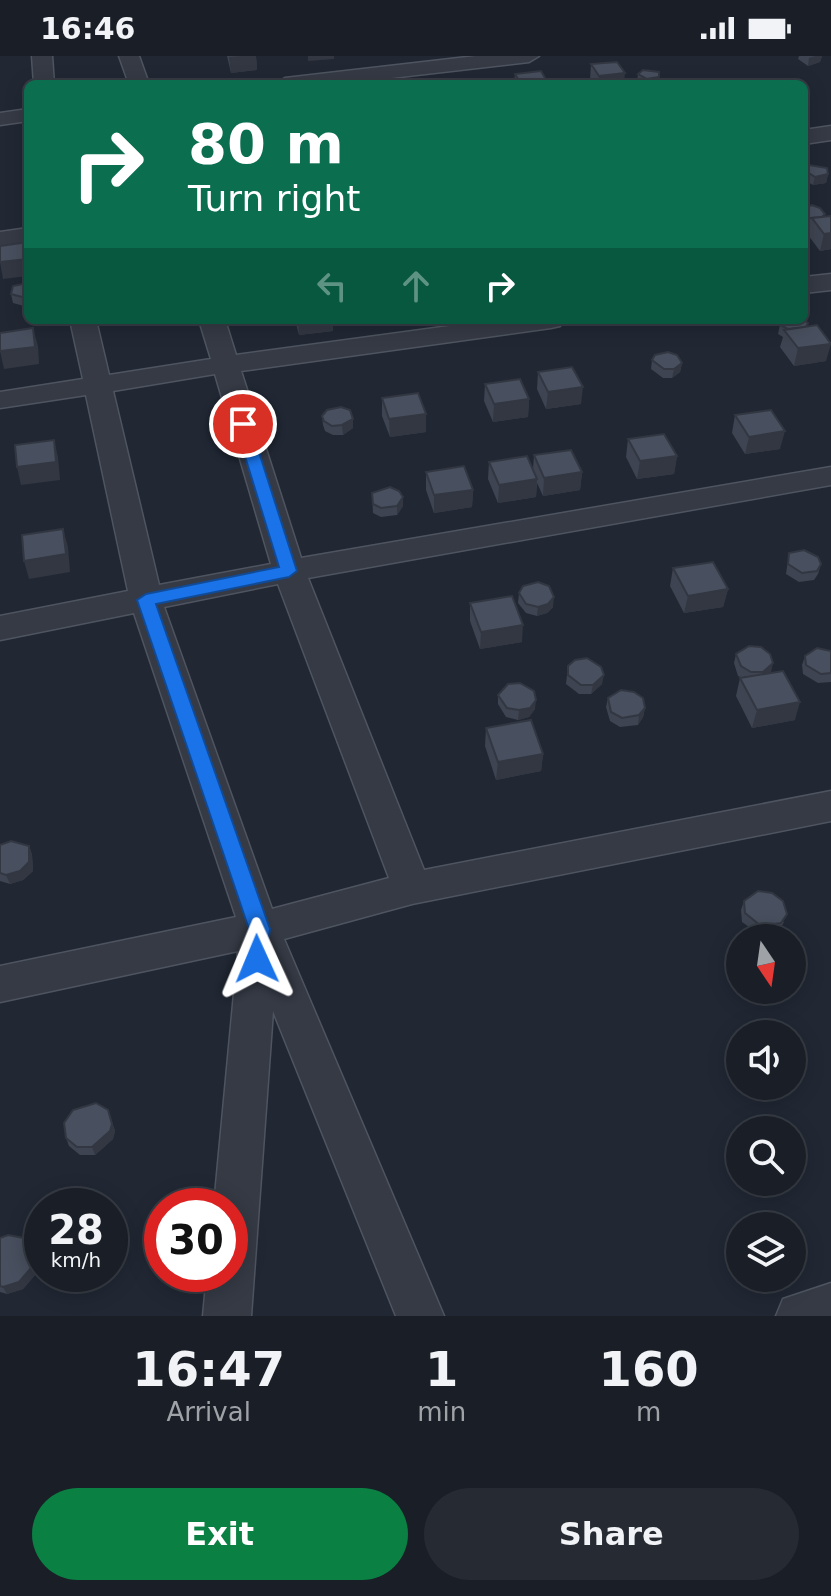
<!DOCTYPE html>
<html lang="en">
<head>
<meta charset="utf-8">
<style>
	:root { --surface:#191e27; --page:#262b33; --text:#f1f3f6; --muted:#9fa2a7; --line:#373c44; --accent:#0b8043 }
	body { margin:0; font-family:"DejaVu Sans",sans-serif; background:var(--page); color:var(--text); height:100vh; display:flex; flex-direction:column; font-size:30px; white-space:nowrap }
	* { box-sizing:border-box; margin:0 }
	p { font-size:26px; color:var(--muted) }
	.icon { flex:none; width:44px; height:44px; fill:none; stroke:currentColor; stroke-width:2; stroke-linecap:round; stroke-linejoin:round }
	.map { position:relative; height:1260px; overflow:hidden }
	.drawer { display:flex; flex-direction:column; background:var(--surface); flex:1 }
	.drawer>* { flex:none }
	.top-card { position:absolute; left:24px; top:24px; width:784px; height:244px; border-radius:12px; box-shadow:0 4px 20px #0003,0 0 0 2px var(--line); background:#0b6e4f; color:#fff; overflow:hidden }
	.needle { width:52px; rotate:167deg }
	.buttons { position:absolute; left:726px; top:868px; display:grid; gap:16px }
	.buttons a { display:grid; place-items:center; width:80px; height:80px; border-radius:50%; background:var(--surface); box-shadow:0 4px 20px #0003,0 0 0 2px var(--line); font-size:40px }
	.speed { position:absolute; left:24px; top:1132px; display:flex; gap:16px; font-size:40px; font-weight:700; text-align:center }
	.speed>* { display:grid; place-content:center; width:104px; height:104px; border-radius:50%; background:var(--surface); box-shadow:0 4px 20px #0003,0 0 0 2px var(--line); line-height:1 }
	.speed small { font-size:20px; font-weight:400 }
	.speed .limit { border:12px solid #d22; background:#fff; color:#111 }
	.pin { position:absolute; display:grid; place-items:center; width:68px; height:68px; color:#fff; margin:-34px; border:4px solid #fff; border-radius:50%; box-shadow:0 2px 8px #0007 }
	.me { position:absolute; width:88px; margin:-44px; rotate:359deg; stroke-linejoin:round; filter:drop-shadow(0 0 6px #0008) }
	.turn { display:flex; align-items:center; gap:28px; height:168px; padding:0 32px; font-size:36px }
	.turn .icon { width:104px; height:104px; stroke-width:2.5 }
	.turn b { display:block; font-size:56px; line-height:68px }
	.lanes { display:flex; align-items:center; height:76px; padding:0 32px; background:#0003; justify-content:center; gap:40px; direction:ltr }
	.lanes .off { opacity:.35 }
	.eta { display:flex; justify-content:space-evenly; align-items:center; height:136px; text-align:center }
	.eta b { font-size:48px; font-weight:800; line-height:56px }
	.button { display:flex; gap:16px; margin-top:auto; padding:16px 32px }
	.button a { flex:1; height:92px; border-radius:48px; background:var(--accent); color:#fff; font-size:32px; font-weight:800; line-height:92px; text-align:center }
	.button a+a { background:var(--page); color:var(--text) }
	.status { display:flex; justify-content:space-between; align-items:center; height:56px; padding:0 40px; background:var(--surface); direction:ltr }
	.status svg { height:22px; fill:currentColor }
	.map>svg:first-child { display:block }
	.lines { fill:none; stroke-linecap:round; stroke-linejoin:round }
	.minor-casing { stroke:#4f5560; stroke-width:3 }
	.minor { fill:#353a45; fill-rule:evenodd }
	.wall { fill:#3e4451 }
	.shaded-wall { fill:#323742 }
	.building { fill:#484f5e; stroke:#323742; stroke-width:2 }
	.route { fill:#1a73e8; stroke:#114b97; stroke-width:2 }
</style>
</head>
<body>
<div class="status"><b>16:46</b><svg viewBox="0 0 49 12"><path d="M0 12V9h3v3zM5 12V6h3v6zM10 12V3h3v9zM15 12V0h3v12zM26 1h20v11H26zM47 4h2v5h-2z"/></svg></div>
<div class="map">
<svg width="831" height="1260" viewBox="0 0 831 1260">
	<rect width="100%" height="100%" fill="#212834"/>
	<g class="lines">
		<defs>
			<g id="minor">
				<polygon points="32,0 52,0 54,28 34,28"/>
				<polygon points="119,0 139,0 149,28 129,28"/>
				<polygon points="476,0 539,0 529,6 339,28 275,28 285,22"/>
				<polygon points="28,53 28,65 0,69 0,57"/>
				<polygon points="831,70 831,84 804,88 804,74"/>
				<polygon points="28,172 28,186 0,190 0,176"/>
				<polygon points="831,218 831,234 804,237 804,221"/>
				<path d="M 70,264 L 96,264 L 109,319 L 211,303 L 199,264 L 225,264 L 236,299 L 494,264 L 564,264 L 560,270 L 551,272 L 241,315 L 301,502 L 831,411 L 831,429 L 308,522 L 424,814 L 831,735 L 831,765 L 412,848 L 284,883 L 444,1260 L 396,1260 L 273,955 L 251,1260 L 203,1260 L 207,1218 L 230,1218 L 230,1150 L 214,1150 L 238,895 L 0,946 L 0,910 L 236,861 L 134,557 L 0,584 L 0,560 L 128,535 L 86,339 L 0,352 L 0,336 L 83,323 ZM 215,318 L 271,508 L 159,529 L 113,335 ZM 278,528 L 389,822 L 272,853 L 164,551 Z"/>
				<polygon points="831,1227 831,1260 776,1260 783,1243"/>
			</g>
		</defs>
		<use href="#minor" class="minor-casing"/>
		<use href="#minor" class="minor"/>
	</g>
	<g class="wall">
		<polygon points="227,0 256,0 257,14 231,17"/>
		<polygon points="799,0 822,0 820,6 808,10 798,3"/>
		<polygon points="591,8 624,28 592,28 590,24"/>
		<polygon points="515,18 548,28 514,28"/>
		<polygon points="638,18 659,21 659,28 640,28 637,26"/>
		<polygon points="804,114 828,118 826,127 813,129 804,124"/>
		<polygon points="804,152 825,158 824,161 831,160 831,193 820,195 808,179 810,171 804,170"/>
		<polygon points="28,227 28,249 24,250 13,247 11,238"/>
		<polygon points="295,264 332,264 333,275 299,279"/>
		<polygon points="781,264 807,271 826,305 794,310 780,291 783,281 778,278"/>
		<polygon points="652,304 682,307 680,316 672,322 663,322 651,313"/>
		<polygon points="538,316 581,348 546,353 537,333"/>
		<polygon points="485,328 529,343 528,361 493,366 484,345"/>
		<polygon points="382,342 426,358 426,376 390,381 382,360"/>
		<polygon points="735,359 780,393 745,398 732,377"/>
		<polygon points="322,360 353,372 343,379 333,379 325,375 323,369"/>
		<polygon points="628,383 677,400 674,418 637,423 626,401"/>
		<polygon points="534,399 582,416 580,434 543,440 537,427 536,441 498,447 488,423 489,406 533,413"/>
		<polygon points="426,416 473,434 472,451 434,457 426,434"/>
		<polygon points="372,437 403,450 397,459 381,461 373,457"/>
		<polygon points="789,497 821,508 818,518 814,524 799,526 786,518"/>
		<polygon points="673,512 728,533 723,551 684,557 670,530"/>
		<polygon points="519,537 553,551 547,557 537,560 526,557 518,547"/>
		<polygon points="470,547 522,586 480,593 470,565"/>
		<polygon points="831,595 831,626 818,627 803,618 802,609 805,600"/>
		<polygon points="736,598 773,607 769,617 795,664 752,672 736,640 740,622 743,622 738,620 734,607"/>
		<polygon points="568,610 602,628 591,638 579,638 566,628"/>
		<polygon points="498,639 535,653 529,661 518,664 506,661 498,648"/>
		<polygon points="608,642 645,652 643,661 638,669 620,671 610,665 606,651"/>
		<polygon points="486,672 543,698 541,715 496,724 485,690"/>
		<polygon points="0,789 29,790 32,799 33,815 23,824 10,828 0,825"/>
		<polygon points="744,845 784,866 778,876 759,878 742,866 741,854"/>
		<polygon points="108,1054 115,1075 113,1083 95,1099 80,1099 69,1090 66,1082"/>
		<polygon points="0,1182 30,1188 34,1194 38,1211 35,1219 23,1233 7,1238 0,1236"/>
	</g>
	<g class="shaded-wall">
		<polygon points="241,0 256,0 257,14 231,17 229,1"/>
		<polygon points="308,0 334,0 334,3 308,5"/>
		<polygon points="816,0 822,0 820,6 808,10 809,2"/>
		<polygon points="625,17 624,28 598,28 599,20"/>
		<polygon points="659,21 659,28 646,28 647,23"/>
		<polygon points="828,118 826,127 813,129 815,121"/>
		<polygon points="831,177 831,193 820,195 824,178"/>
		<polygon points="28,203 28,220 3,223 0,206"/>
		<polygon points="28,240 28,249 24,250 22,241"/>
		<polygon points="298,264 332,264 333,275 299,279"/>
		<polygon points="33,272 38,290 39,308 4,313 0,295"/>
		<polygon points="831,288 826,305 794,310 798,292"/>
		<polygon points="682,307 680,316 672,322 674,313"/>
		<polygon points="583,331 581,348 546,353 548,336"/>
		<polygon points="529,343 528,361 493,366 494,348"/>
		<polygon points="426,358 426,376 390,381 389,363"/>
		<polygon points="353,363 353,372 343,379 342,369"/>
		<polygon points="785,375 780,393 745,398 749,381"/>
		<polygon points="54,384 58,401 60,424 21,429 17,411"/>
		<polygon points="677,400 674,418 637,423 640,405"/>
		<polygon points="582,416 580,434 543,440 544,422"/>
		<polygon points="537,423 536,441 498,447 499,429"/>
		<polygon points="473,434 472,451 434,457 434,439"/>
		<polygon points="403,441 403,450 397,459 397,450"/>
		<polygon points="63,473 68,491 70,516 29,523 24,505"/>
		<polygon points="728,533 723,551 684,557 688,540"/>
		<polygon points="554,541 553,551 547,557 537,560 538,551"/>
		<polygon points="523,569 522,586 480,593 481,576"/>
		<polygon points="773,607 771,616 761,625 763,616"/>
		<polygon points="604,619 602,628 591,638 593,629"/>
		<polygon points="536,644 535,653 529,661 518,664 519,654"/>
		<polygon points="800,646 795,664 752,672 757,654"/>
		<polygon points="645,652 643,661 638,669 639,659"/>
		<polygon points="543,698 541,715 496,724 498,706"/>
		<polygon points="29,790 32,799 33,815 23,824 10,828 6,819"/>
		<polygon points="108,1054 115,1075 113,1083 95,1099 92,1091"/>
		<polygon points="30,1188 34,1194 38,1211 35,1219 23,1233 7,1238 3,1231"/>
	</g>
	<g class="building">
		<polygon points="617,6 625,17 599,20 591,8"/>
		<polygon points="643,14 659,16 659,21 647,23 638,18"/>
		<polygon points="541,15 548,27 521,28 515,18"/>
		<polygon points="809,109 827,112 828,118 815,121 804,114"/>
		<polygon points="812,149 820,152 825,158 822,161 810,162 804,160 804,152"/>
		<polygon points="831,160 831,177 824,178 812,162"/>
		<polygon points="28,186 28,203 0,206 0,190"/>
		<polygon points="28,227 28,240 22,241 11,238 13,230"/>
		<polygon points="781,264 804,264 808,267 806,271 788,273 780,269"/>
		<polygon points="817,269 831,288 798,292 784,274"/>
		<polygon points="33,272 35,291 0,295 0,277"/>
		<polygon points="668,296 677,299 682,307 674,313 664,313 652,304 655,299"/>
		<polygon points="572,311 583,331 548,336 538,316"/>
		<polygon points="520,323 529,343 494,348 485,328"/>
		<polygon points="418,337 426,358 389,363 382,342"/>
		<polygon points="341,351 350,354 353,363 342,369 332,370 324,365 322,360 327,354"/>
		<polygon points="771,354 785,375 749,381 735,359"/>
		<polygon points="664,378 677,400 640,405 628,383"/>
		<polygon points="54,384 56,406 17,411 15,389"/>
		<polygon points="571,394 582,416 544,422 534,399"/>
		<polygon points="527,400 537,423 499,429 489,406"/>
		<polygon points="464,410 473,434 434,439 426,416"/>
		<polygon points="390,431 399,435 403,441 397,450 381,452 373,448 372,437"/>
		<polygon points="63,473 66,498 24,505 22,479"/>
		<polygon points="804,494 818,501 821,508 817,515 802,517 788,508 789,497"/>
		<polygon points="713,506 728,533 688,540 673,512"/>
		<polygon points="538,526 549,530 554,541 548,548 538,551 526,548 519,537 523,530"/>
		<polygon points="512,540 523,569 481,576 470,547"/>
		<polygon points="749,590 761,591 770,598 773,607 763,616 751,616 741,610 736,598"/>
		<polygon points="817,592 831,595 831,617 821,618 806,609 805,600"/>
		<polygon points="587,602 601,611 604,619 593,629 581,629 568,619 568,610 575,604"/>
		<polygon points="783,615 800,646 757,654 740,622"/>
		<polygon points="520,627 534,635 536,644 530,652 519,654 507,652 498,639 508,628"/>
		<polygon points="621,634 634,636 643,642 645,652 639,659 622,662 611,656 608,642"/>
		<polygon points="531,664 543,698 498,706 486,672"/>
		<polygon points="11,785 29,790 29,806 20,815 6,819 0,817 0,789"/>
		<polygon points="758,835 772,837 783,845 787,858 781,867 761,870 745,857 744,845"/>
		<polygon points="96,1047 108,1054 112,1068 110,1075 92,1091 77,1091 66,1082 64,1067 73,1054"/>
		<polygon points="8,1179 24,1182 30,1188 34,1204 31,1212 19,1226 3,1231 0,1230 0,1182"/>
	</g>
	<polygon class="route" points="243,363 250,368 297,515 289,521 156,548 270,873 265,909 257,912 249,909 246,903 249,873 137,544 146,538 279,511 235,368"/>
</svg>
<div class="buttons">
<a><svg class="needle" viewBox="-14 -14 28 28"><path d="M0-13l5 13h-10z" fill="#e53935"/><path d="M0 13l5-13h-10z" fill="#9fa2a7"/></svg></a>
<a><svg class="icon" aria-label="sound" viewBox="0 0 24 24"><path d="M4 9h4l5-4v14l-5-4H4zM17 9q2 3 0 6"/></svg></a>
<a><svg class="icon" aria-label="search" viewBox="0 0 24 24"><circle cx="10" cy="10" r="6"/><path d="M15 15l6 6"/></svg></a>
<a><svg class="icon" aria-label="layers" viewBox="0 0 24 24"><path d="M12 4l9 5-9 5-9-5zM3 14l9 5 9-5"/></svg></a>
</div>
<div class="speed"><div>28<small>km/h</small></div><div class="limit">30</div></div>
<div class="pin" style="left:243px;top:368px;background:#d93025"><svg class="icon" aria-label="arrive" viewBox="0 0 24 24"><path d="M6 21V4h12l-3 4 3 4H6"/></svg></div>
<svg class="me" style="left:257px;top:903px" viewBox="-20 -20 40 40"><path d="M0-17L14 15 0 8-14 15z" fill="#1a73e8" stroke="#fff" stroke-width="4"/></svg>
<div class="top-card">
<div class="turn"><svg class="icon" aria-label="right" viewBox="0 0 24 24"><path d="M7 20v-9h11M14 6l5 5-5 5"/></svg><div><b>80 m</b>Turn right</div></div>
<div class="lanes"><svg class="icon off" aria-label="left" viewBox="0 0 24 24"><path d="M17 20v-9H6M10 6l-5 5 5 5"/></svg><svg class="icon off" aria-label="ahead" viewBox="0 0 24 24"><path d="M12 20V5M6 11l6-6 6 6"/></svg><svg class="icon" aria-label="right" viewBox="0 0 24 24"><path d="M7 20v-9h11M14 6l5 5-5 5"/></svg></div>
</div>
</div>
<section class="drawer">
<div class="eta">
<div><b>16:47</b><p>Arrival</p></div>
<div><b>1</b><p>min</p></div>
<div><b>160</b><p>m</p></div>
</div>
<div class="button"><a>Exit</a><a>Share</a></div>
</section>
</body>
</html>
